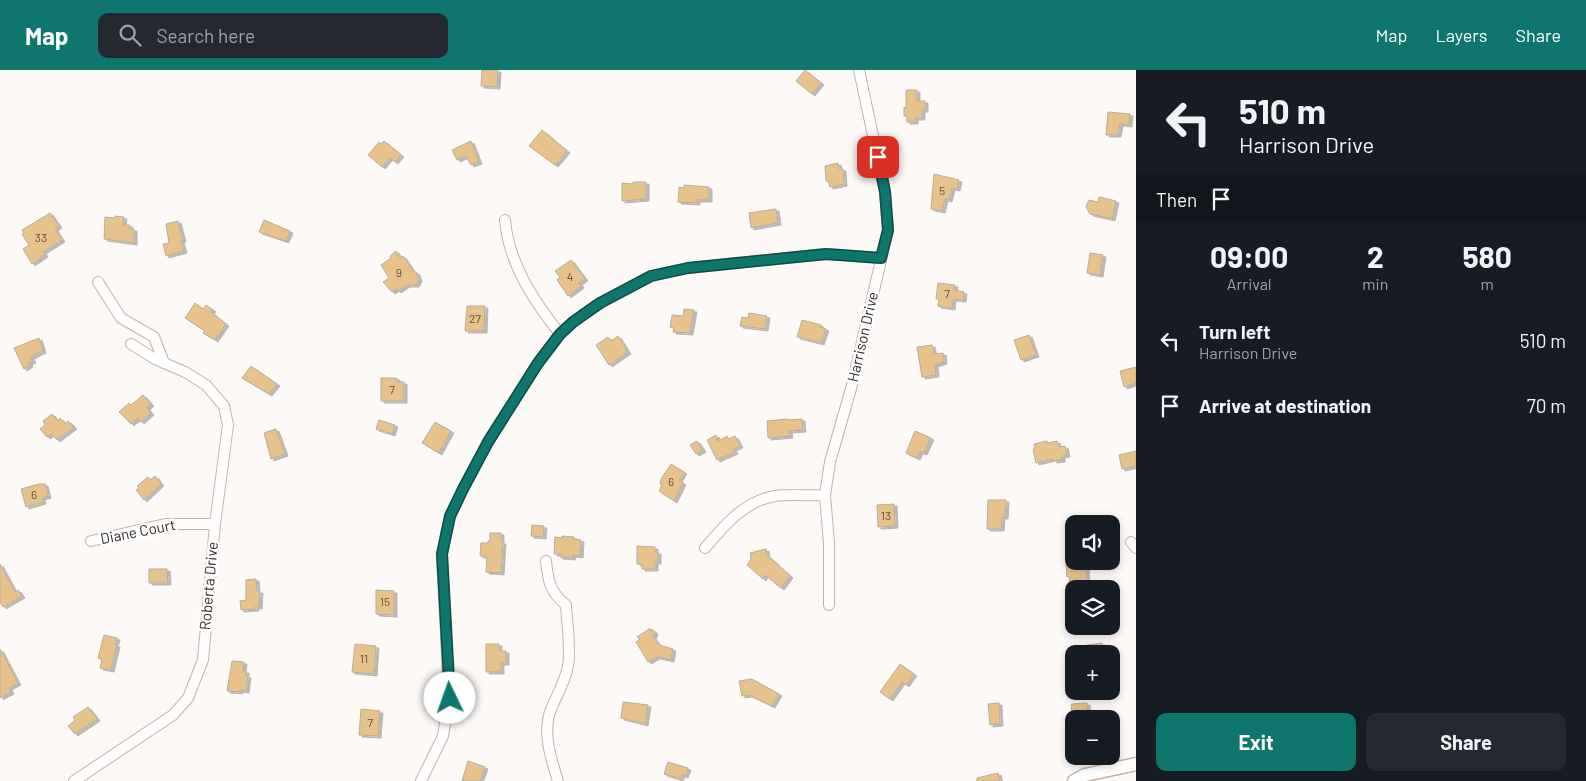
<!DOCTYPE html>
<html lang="en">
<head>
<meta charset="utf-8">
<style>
	:root { --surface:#171b24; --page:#242831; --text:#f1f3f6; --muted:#9ea1a6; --accent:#0f766e }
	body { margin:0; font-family:Barlow,sans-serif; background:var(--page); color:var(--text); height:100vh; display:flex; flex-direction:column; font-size:19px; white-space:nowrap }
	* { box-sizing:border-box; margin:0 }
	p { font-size:16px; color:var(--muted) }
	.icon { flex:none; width:28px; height:28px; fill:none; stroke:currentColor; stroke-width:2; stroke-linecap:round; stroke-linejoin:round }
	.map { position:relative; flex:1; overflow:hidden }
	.details { display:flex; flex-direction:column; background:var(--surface); width:450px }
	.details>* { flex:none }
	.top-card { background:#171b24; color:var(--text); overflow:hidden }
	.tools { position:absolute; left:1065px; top:445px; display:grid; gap:10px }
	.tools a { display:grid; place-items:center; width:55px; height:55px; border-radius:10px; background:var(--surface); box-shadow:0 2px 8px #0003; font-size:25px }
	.pin { position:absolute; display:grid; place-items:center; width:42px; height:42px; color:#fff; margin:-21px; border-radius:10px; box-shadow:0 2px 8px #0006 }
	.me { position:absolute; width:55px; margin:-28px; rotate:357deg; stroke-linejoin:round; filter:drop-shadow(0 0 4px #0008) }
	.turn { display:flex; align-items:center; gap:18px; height:105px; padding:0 20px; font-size:22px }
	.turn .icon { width:65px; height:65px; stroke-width:2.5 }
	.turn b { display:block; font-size:35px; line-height:42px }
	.then { display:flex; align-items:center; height:48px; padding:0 20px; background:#0003; gap:10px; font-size:19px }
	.eta { display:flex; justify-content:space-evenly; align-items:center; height:85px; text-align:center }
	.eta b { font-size:30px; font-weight:700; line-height:35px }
	.cta { display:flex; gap:10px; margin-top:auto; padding:10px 20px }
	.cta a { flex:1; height:58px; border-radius:10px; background:var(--accent); color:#fff; font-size:20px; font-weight:700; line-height:58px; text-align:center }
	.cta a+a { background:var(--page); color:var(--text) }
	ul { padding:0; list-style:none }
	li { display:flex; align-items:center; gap:15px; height:65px; padding:0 20px }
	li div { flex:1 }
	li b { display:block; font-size:19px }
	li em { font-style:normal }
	header { display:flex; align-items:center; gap:30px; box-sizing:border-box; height:70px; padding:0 25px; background:var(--accent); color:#fff }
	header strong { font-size:24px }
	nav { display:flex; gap:28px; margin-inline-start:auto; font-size:18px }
	.search { width:350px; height:45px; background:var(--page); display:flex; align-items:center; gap:12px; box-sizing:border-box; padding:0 18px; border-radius:10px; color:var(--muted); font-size:19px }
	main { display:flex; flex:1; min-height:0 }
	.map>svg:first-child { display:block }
	.building { fill:#e7c28a; stroke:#b8ad9e; filter:url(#shadow) }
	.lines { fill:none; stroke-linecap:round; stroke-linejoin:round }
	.minor-casing { stroke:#c5b3aa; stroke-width:12 }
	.tertiary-casing { stroke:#c5b3aa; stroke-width:15 }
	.minor { stroke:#fff; stroke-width:10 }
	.tertiary { stroke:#fff; stroke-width:12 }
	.route-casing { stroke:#0a4d48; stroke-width:12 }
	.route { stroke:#0f766e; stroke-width:9 }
	.labels { text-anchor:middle; stroke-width:5; stroke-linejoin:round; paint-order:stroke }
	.number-label { font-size:12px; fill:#605140 }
	.street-label { font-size:15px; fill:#332b28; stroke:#fff }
</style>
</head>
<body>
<header>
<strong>Map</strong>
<div class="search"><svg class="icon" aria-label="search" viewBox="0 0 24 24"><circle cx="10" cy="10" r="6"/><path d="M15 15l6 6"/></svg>Search here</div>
<nav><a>Map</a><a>Layers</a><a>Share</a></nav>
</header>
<main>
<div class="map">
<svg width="1136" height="711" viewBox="0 0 1136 711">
	<defs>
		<filter id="shadow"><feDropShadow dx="3" dy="2" stdDeviation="0" flood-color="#0004"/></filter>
	</defs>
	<rect width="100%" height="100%" fill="#fdf9f7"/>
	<g class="building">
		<polygon points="482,0 498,0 497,17 481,16"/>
		<polygon points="805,0 821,13 812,24 796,11"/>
		<polygon points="906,20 917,20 917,31 925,31 925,40 922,40 922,48 915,48 915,52 907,52 907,46 904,46 904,37 906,38"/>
		<polygon points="1108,42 1130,44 1129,55 1120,54 1118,65 1106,65"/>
		<polygon points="542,60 567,81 555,95 529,76"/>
		<polygon points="384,71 401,85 395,92 390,88 382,97 368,85 379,72 381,74"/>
		<polygon points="471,71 479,92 471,95 466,86 457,90 452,80"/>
		<polygon points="838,93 839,99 843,99 844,114 830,117 828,111 826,111 825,96"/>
		<polygon points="934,104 959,110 957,119 952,118 949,130 945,129 942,141 931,139"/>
		<polygon points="633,112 646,112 646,129 622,131 622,113 633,114"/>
		<polygon points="684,115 709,117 709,130 697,130 697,133 678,132 679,117 684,118"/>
		<polygon points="1099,127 1116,131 1112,149 1090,144 1086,137 1087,134 1089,130 1098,132"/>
		<polygon points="776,139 778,153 751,158 749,143"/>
		<polygon points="50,143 59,156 55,159 62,170 43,182 45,185 32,194 23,179 29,175 22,164 24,163 22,160"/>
		<polygon points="115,146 124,147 123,155 130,155 129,159 134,159 134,173 104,169 105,147 115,148"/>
		<polygon points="264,150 290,161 286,171 259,162"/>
		<polygon points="178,151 183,170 181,171 184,181 166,186 163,174 169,173 166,154"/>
		<polygon points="396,181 400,188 403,186 413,201 417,203 419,210 416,215 407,215 398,221 397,219 392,222 383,212 389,208 381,195 391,188 390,186"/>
		<polygon points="1090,183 1103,185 1100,205 1087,203"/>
		<polygon points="571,190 585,209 579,213 581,216 568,226 557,210 560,207 555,201"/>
		<polygon points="938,213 955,215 954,220 964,222 963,230 953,229 952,238 938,236 939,229 936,229"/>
		<polygon points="195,233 203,239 206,235 213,240 211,242 226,254 215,270 203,263 205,261 185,248"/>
		<polygon points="467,236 485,236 484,261 465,261"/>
		<polygon points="684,239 694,240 690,263 673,262 674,258 670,257 672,245 683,246"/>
		<polygon points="749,243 767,246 765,259 740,256 742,247 748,248"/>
		<polygon points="802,250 821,255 820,257 826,259 821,273 797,267"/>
		<polygon points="1029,265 1036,285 1021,290 1014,270"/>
		<polygon points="618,266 628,282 609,295 596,275 608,267 611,271"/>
		<polygon points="39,268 43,281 31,287 33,291 29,293 30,295 24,299 14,278"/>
		<polygon points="932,275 934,284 943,283 944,292 935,295 936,305 922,307 917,277"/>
		<polygon points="251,296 277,314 269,324 242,308"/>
		<polygon points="1136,297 1136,313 1124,317 1120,301"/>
		<polygon points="381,308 397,308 397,312 404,312 404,331 381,331"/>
		<polygon points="143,325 151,334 147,338 151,343 141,352 138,348 131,354 119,342 129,333 131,335"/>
		<polygon points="52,344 58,351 60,348 65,354 68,351 74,357 57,370 52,364 47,367 40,359 45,355 43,351"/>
		<polygon points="788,349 788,350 802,349 803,360 789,361 790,366 768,368 767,351"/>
		<polygon points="379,350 395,355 392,364 376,359"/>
		<polygon points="435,352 451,361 439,383 422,373"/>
		<polygon points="276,359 285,384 271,389 264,363"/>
		<polygon points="915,361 931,368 924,383 920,382 917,388 906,383"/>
		<polygon points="716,365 718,371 727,366 728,369 735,366 740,376 733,379 735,382 717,390 707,370"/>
		<polygon points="697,371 703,380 696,384 690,375"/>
		<polygon points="1047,371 1047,373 1057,371 1059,377 1065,376 1067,385 1062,386 1062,390 1054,391 1053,389 1036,393 1033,379 1035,379 1034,374"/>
		<polygon points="1136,381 1136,396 1122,399 1119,385"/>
		<polygon points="671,394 684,402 679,410 683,413 674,431 659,421 662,415 660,414 661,409"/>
		<polygon points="155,406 161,414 144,430 136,420 139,418 137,416 148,407 150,410"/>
		<polygon points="39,414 45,414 48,426 42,428 43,432 26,437 21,419"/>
		<polygon points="988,430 1006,430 1005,447 1002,447 1001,459 987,459"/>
		<polygon points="894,434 895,456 878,457 877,435"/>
		<polygon points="532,455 544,456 543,467 531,466"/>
		<polygon points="490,463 501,463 501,472 503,472 501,503 486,502 487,486 480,486 481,473 488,473 488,471 490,471"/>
		<polygon points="562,466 574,467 574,469 581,470 580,486 573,485 572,488 560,487 560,484 554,484 555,467 562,468"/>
		<polygon points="637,476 655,477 655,482 658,482 658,492 655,492 655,499 642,499 642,494 637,494"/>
		<polygon points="766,479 767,485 790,506 781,518 765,505 763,509 747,495 751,489 750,483"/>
		<polygon points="0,494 15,522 18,520 22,526 3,537 0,532"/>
		<polygon points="1086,494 1087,519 1070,519 1069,506 1067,507 1066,495"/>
		<polygon points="149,499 167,499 168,513 149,513"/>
		<polygon points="256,509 257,521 260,521 259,537 255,537 256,539 241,540 240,531 246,530 246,510"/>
		<polygon points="376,520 394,521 394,545 376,544"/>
		<polygon points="649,559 653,560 655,563 653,567 659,575 673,579 671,590 657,587 648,592 636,572 640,569 637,567"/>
		<polygon points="104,565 117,568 115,575 117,575 111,600 100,598 102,590 98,588"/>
		<polygon points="1102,573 1104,584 1089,584 1087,575"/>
		<polygon points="355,574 376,576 374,604 352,602"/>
		<polygon points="486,574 499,574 499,581 506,581 506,593 501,593 501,602 486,602"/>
		<polygon points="0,579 18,613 9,618 11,622 0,628"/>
		<polygon points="232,591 244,592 243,601 246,601 246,606 248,606 246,621 240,620 240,622 227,621"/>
		<polygon points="900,594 914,604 906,615 902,612 890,629 880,622"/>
		<polygon points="752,609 779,624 772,636 749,625 742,626 739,611"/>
		<polygon points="623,632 648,635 645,654 621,648"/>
		<polygon points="999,633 1000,654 990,655 988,634"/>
		<polygon points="1087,633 1088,649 1073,649 1071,634"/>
		<polygon points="88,637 97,649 75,664 68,656 75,650 73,647"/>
		<polygon points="361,639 380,641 378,666 359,665"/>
		<polygon points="468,691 485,697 480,711 462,711"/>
		<polygon points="668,692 688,698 685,706 682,705 680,709 664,704"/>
		<polygon points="998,703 1000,711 977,711 977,708"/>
	</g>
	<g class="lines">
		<defs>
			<g id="minor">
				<path d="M 505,150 C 509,194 533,230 560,264"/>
				<polyline points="98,212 121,248 154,267 164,293"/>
				<polyline points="91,471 165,454 215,454"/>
				<polyline points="1131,472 1136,478"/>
				<path d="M 705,478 C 724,456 744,431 775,426 C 791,424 809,426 825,425"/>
				<path d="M 546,491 C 548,511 550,522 566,535 C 567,552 571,581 568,596 C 565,612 557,625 551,639 C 542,662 551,689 558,711"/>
				<polyline points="829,535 829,474 825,425 830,392 852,315 888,160 885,122 859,0"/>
				<polyline points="74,711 173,645 188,628 203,590 215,454 228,355 224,336 206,315 185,302 155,289 131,274"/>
				<polyline points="421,711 443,666 449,628 442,484 450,447 463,419 488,372 538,293 560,264 573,252 600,233 651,206 688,198 826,184 881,188"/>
			</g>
			<polyline id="tertiary" points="1074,711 1085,705 1136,694"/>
		</defs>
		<use href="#minor" class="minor-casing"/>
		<use href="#tertiary" class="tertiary-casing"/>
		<use href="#minor" class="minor"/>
		<use href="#tertiary" class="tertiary"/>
	</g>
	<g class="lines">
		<defs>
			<polyline id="route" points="450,628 442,484 450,446 463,419 488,372 538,293 560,264 573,252 600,233 651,206 688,198 826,184 881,188 888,160 885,122 878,87"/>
		</defs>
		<use href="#route" class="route-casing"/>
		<use href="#route" class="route"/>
	</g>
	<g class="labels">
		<g class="number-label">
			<text x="942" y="125">5</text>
			<text x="41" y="172">33</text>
			<text x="399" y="207">9</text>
			<text x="570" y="211">4</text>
			<text x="947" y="228">7</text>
			<text x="475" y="253">27</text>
			<text x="392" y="324">7</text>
			<text x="671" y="416">6</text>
			<text x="34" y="429">6</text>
			<text x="886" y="450">13</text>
			<text x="385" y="536">15</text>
			<text x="364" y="593">11</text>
			<text x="370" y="657">7</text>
		</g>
		<g class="street-label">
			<text transform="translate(863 267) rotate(-77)" y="5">Harrison Drive</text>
			<text transform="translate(138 462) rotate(-11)" y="5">Diane Court</text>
			<text transform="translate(209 516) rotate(-85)" y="5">Roberta Drive</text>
		</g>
	</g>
</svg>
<div class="tools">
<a><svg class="icon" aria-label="sound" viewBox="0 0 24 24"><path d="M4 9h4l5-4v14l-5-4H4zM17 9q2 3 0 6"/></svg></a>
<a><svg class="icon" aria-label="layers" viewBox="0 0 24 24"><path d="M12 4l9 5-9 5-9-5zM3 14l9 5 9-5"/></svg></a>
<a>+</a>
<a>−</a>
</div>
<div class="pin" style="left:878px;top:87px;background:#d93025"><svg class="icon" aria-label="arrive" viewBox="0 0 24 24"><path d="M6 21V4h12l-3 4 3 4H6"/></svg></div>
<svg class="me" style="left:450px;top:628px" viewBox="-20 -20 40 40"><circle r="19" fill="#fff"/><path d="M0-13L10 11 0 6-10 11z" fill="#0f766e"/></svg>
</div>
<section class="details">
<div class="top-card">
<div class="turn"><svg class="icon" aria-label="left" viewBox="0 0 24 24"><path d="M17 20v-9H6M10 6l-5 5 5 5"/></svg><div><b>510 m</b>Harrison Drive</div></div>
<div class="then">Then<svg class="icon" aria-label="arrive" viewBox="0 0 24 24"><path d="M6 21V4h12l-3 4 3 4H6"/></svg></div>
</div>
<div class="eta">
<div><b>09:00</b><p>Arrival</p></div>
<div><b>2</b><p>min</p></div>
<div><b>580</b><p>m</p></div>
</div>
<ul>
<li><svg class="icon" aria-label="left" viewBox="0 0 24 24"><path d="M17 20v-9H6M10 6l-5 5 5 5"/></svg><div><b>Turn left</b><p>Harrison Drive</p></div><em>510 m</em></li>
<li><svg class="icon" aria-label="arrive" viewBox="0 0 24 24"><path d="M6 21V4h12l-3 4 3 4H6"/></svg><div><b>Arrive at destination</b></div><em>70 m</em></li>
</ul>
<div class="cta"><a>Exit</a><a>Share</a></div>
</section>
</main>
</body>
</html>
